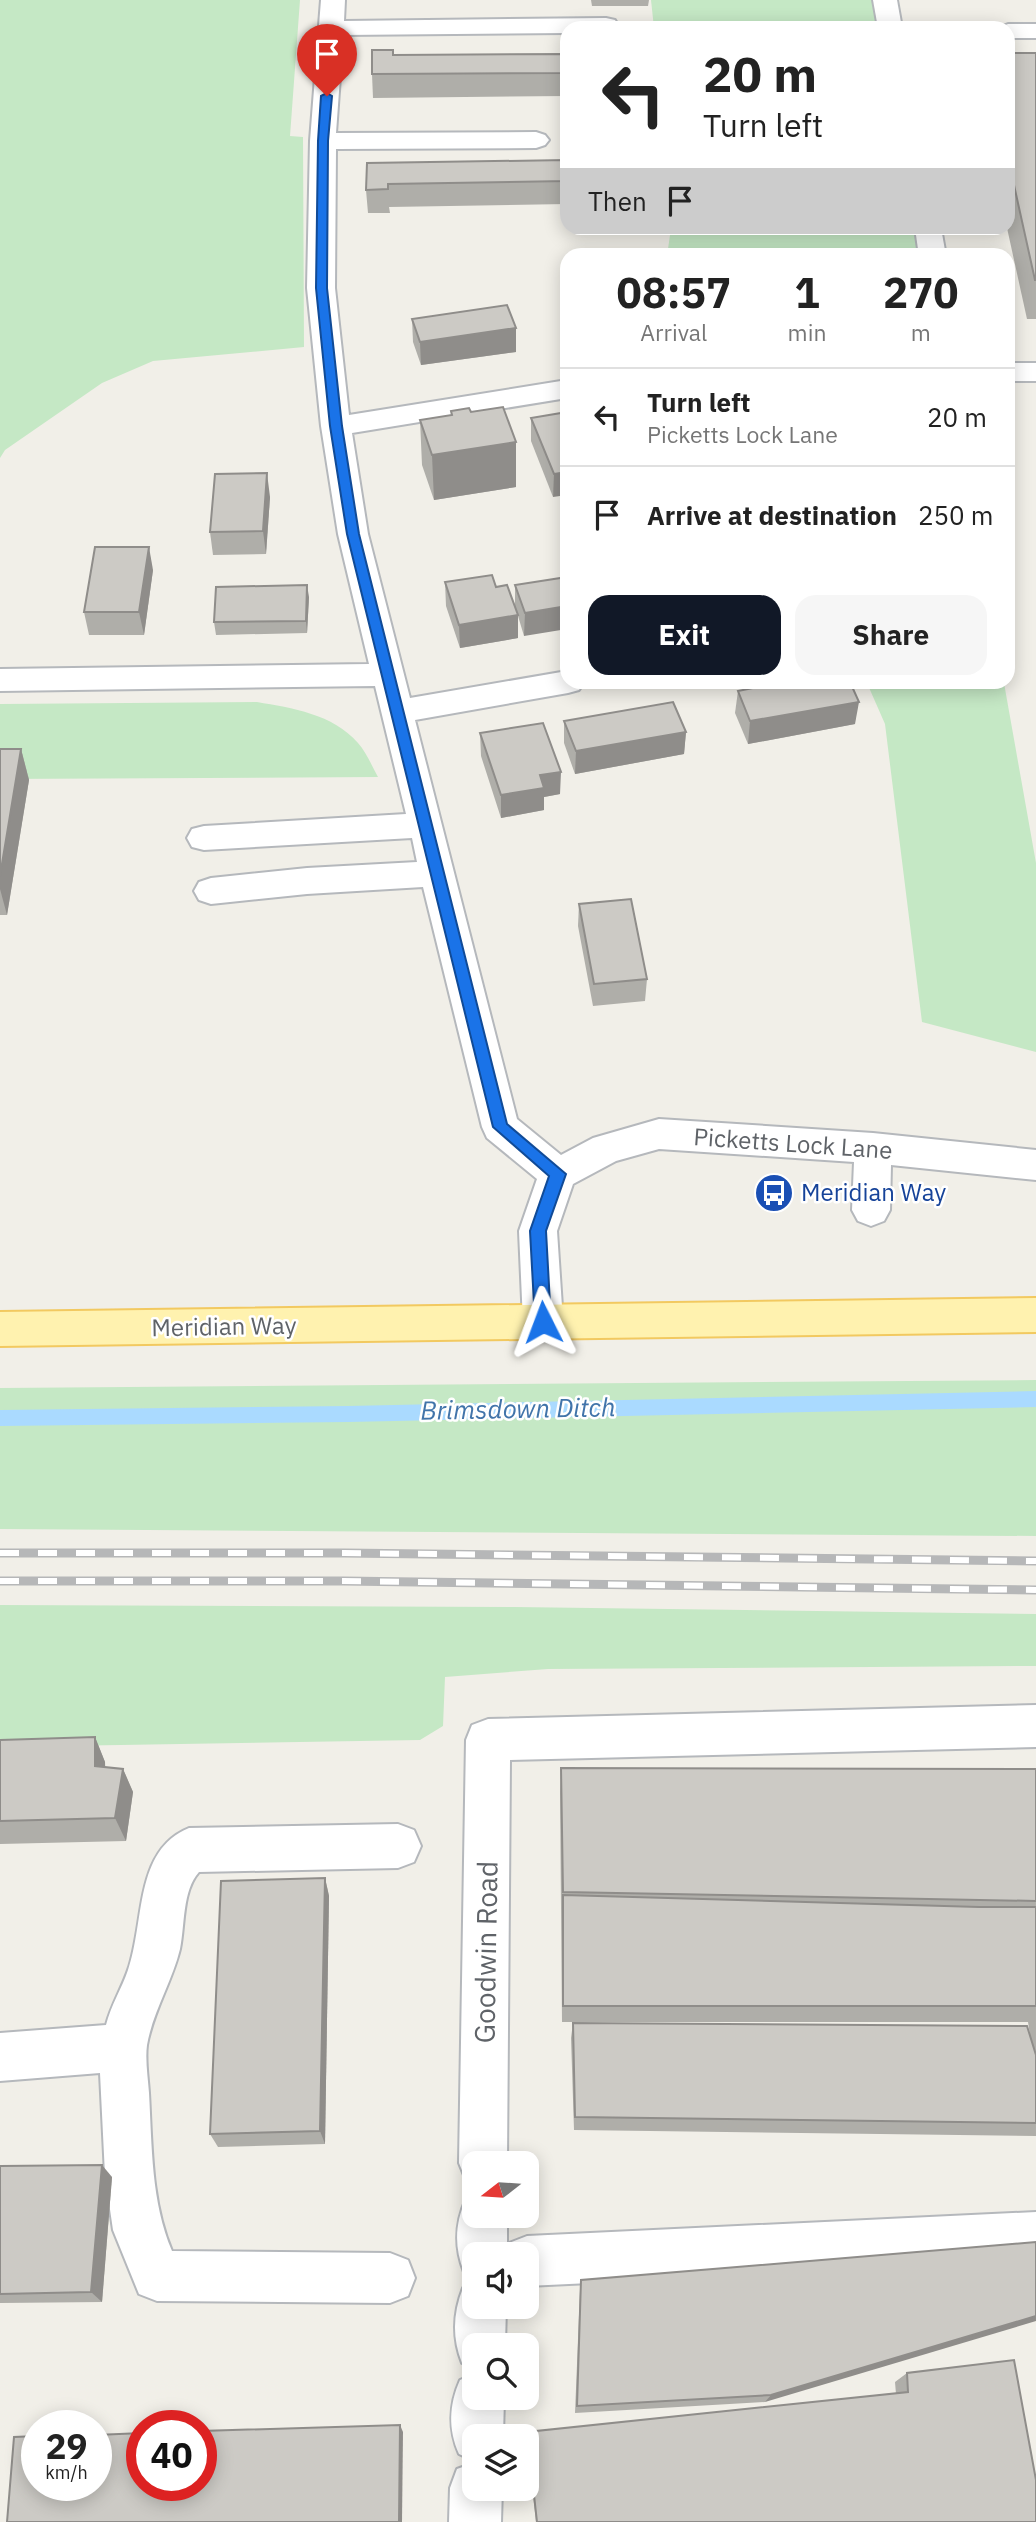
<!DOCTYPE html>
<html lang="en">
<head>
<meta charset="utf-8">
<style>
	:root { --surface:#fff; --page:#f6f6f6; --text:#222; --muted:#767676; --line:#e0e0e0; --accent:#111827 }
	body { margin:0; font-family:"IBM Plex Sans",sans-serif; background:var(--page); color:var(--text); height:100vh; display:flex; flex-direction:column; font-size:26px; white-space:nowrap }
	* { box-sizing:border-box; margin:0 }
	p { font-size:23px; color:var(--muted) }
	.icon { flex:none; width:38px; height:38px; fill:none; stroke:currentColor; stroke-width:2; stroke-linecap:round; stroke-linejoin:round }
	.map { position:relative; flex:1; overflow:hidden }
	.panel { position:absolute; left:560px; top:248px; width:455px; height:441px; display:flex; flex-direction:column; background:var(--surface); border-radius:21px; box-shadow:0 4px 18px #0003 }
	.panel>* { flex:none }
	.top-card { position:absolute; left:560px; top:21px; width:455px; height:214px; border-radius:21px; box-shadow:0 4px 18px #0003; background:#fff; color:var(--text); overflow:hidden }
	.needle { width:46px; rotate:253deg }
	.buttons { position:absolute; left:462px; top:2151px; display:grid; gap:14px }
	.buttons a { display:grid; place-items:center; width:77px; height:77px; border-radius:14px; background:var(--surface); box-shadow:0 4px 18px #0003; font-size:35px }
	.speed { position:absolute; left:21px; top:2410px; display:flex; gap:14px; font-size:35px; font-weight:700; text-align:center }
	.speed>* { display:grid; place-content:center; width:91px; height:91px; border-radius:50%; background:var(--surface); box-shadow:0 4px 18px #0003; line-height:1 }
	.speed small { font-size:18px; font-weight:400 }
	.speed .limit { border:10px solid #d22; background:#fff; color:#111 }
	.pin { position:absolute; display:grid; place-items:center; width:60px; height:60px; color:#fff; margin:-72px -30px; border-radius:50% 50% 50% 0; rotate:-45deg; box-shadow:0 0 7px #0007 }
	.pin .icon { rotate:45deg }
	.me { position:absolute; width:77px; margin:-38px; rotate:357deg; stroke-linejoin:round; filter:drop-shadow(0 0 5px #0008) }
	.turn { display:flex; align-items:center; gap:24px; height:147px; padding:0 28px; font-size:32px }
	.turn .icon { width:91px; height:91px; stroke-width:2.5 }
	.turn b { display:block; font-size:49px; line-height:60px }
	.then { display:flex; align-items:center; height:66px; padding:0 28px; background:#0003; gap:14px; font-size:26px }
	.eta { display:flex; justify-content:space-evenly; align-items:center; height:119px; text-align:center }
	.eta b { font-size:42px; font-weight:700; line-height:49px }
	.primary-button { display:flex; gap:14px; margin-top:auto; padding:14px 28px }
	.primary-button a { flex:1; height:80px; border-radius:21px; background:var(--accent); color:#fff; font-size:28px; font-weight:700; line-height:80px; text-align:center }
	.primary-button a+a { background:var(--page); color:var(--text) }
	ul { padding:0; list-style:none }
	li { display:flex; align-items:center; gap:21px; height:98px; padding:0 28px; border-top:2px solid var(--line) }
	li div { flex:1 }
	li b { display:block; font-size:26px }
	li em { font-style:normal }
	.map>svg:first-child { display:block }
	.green { fill:#c5e8c5 }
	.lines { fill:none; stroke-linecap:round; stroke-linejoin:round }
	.stream { fill:#aadaff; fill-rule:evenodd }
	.minor-casing { stroke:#b5b8bc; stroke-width:4 }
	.major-casing { stroke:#f2c960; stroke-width:4 }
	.minor { fill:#fff; fill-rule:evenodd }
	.major { fill:#fff2af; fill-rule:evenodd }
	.rail-casing { stroke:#b6b7b8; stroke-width:9 }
	.rail { stroke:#fff; stroke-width:6; stroke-dasharray:19; stroke-linecap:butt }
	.wall { fill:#afaea9 }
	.shaded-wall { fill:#8f8d8a }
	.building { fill:#cccac5; stroke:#8f8d8a; stroke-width:2 }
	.route { fill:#1a73e8; stroke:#114b97; stroke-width:2 }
	.labels { text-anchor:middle; stroke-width:5; stroke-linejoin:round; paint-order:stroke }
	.street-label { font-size:24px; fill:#5f6368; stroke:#fff }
	.transit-label { font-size:24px; fill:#164399; stroke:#fff; text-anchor:start }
	.water-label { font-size:26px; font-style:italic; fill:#4174aa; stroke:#fff }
	.near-street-label { font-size:28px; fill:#5f6368; stroke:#fff }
</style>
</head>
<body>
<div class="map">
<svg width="1036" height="2522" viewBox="0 0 1036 2522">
	<rect width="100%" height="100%" fill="#f1efe8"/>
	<g class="green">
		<polygon points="0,0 300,0 290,136 303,137 304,347 153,361 102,383 5,450 0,458"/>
		<polygon points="651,0 881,0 889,28 654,28"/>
		<polygon points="671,228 925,228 930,255 667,256"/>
		<polygon points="867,683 1004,683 1036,863 1036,1052 922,1022 885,724"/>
		<path d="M 257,702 C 292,708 333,714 358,743 C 366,752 372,766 378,777 L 0,779 L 0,704 Z"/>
		<polygon points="1036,1380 1036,1536 0,1529 0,1388"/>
		<polygon points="0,1605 515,1607 1036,1614 1036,1666 548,1669 445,1677 443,1726 420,1740 0,1747"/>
	</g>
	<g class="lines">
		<polygon class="stream" points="1036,1391 1036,1407 348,1422 0,1426 0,1410 348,1406"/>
		<defs>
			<g id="minor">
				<polygon points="321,0 345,0 344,21 606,18 615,20 618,25 616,28 567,28 567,33 343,35 336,133 536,132 545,135 549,140 545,145 536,148 336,149 335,288 349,415 567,380 567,398 352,433 368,534 410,698 567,671 567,682 584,682 579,690 568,693 415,720 517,1119 561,1155 593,1138 659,1119 873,1133 1036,1150 1036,1180 891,1165 890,1210 884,1221 871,1226 858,1221 852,1210 854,1162 659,1149 616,1161 573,1184 557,1231 563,1322 557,1334 543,1339 529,1334 523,1322 519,1231 537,1179 487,1138 482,1127 423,887 307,894 211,904 199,900 194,891 199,882 211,878 307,868 417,862 412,838 204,850 192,847 187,838 192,829 204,826 406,814 375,686 0,691 0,669 369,664 338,534 321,426 307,288 310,141"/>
				<polygon points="873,0 897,0 902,28 878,28"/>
				<polygon points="1008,24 1036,24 1036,38 1008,38 1008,28 998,28"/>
				<polygon points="915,228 941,228 946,256 919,256"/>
				<rect x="1008" y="363" width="28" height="18"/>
				<polygon points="1036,1705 1036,1747 510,1760 507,2163 474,2163 474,2184 466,2180 459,2163 466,1740 472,1725 488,1719"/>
				<path d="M 398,1824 L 414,1830 L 421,1846 L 414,1862 L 398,1868 L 199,1872 C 182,1891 185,1925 180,1949 C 172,1982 153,2011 147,2045 C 145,2060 148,2078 149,2093 C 152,2146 151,2202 172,2251 L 390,2253 L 408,2260 L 415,2278 L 408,2296 L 390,2303 L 157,2301 L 139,2294 L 113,2230 L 105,2175 L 100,2073 L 0,2081 L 0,2033 L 106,2025 C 111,2005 122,1988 128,1970 C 145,1922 134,1850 189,1828 Z"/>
				<path d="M 474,2195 L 474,2216 L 507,2216 L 507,2249 L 509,2243 L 527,2236 L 1036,2212 L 1036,2262 L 527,2286 L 527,2254 L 474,2254 L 474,2276 L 464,2272 C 454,2247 455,2223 466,2199 Z"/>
				<path d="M 474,2284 L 474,2306 L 506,2306 L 505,2345 L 474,2345 L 474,2368 L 462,2363 C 452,2338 453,2313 463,2288 Z"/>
				<path d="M 474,2374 L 474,2398 L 504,2398 L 503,2436 L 474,2436 L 474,2461 L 459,2454 C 448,2429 449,2405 460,2380 Z"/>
				<polygon points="474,2463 474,2488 502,2488 501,2522 449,2522 450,2488 457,2469"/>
			</g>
			<polygon id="major" points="1036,1298 1036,1332 0,1346 0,1312"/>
		</defs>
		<use href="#minor" class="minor-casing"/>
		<use href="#major" class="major-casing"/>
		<use href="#minor" class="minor"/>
		<use href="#major" class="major"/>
		<defs>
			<g id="rail">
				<polyline points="0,1553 344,1553 1036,1561"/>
				<polyline points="0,1581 343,1581 1036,1590"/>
			</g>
		</defs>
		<use href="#rail" class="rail-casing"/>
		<use href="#rail" class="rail"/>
	</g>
	<g class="wall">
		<polygon points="591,0 649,0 648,6 592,6"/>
		<polygon points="1008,53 1036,53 1036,319 1027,319 1007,228"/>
		<polygon points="567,54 567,96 373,98 372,74 393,55"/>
		<polygon points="567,160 567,204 389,207 390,213 368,213 366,190 367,163"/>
		<polygon points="563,298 567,298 567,332 563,322"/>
		<polygon points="412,319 516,328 516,352 421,365 413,342"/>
		<polygon points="451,411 516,487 434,500 422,465 420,420 452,415"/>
		<polygon points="567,412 553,497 531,441 531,418"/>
		<polygon points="270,497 266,554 213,555 210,532"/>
		<polygon points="153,570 144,635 89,635 84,612"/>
		<polygon points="567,577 524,636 518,616 518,638 460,648 446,606 445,582 496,587 515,608 515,585"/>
		<polygon points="309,597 307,633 216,635 214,622"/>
		<polygon points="738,691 855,724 748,744 735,713"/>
		<polygon points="564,721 686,732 684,754 575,774 564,743"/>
		<polygon points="480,733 560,794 544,797 544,810 501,818 481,756"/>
		<polygon points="0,749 21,749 29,780 7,915 0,915"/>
		<polygon points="579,904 647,979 645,1001 593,1006 578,926"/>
		<polygon points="95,1737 105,1762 105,1767 123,1769 133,1792 126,1841 0,1844 0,1740"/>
		<polygon points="561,1768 1036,1769 1036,2136 574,2130 571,2038 573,2023 1030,2035 1028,2022 562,2022 560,1792"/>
		<polygon points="325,1878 329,1896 325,2144 218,2147 210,2134"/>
		<polygon points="0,2166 112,2177 102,2302 0,2303"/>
		<polygon points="1036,2242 765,2402 575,2413 580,2290 581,2280"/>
		<polygon points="907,2373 1036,2522 536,2522 527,2441 527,2432 896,2394 895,2382"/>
	</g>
	<g class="shaded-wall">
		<polygon points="516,328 516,352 421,365 420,342"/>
		<polygon points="516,442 516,487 434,500 432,455"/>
		<polygon points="567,472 567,495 553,497 554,474"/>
		<polygon points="267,473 270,497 266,554 263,531"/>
		<polygon points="149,547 153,570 144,635 139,612"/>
		<polygon points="307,585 309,597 307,633 306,621"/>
		<polygon points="567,606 567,629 524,636 525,613"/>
		<polygon points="518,615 518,638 460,648 459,625"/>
		<polygon points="859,702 855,724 748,744 750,721"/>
		<polygon points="686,732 684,754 575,774 576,751"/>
		<polygon points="21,749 29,780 7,915 0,889 0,876"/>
		<polygon points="561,772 560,794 544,797 544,810 501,818 501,795 540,775"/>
		<polygon points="95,1737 105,1762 106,1790 95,1766"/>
		<polygon points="123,1769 133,1792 126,1841 115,1818"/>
		<polygon points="325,1878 329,1896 325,2144 320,2131"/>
		<polygon points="102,2165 112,2177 102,2302 91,2292"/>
		<polygon points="1036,2316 1036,2321 765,2402 771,2395"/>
		<polygon points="400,2425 403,2432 402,2522 399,2522"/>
	</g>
	<g class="building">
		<polygon points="372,50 393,50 393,55 567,54 567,73 372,74"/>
		<polygon points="1008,53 1036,53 1036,280 1035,280 1008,158"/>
		<polygon points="567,160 567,181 388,184 388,189 366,190 367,163"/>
		<polygon points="563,298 567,298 567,307"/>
		<polygon points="507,305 516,328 420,342 412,319"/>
		<polygon points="503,407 516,442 432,455 420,420 452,415 451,411 469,408 471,412"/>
		<polygon points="567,412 567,472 554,474 531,418"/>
		<polygon points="267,473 263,531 210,532 215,474"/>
		<polygon points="95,547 149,547 139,612 84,612"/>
		<polygon points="492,575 496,587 507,585 518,615 459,625 445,582"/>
		<polygon points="567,577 567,606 525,613 515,585"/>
		<polygon points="307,585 306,621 214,622 216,587"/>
		<polygon points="783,682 850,682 859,702 750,721 738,691"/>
		<polygon points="673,702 686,732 576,751 564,721"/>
		<polygon points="543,723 561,772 540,775 544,788 501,795 480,733"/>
		<polygon points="0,749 21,749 0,876"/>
		<polygon points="631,899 647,979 594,984 579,904"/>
		<polygon points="95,1737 95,1766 123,1769 115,1818 0,1821 0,1740"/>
		<polygon points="561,1768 1036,1769 1036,1901 563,1892"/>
		<polygon points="325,1878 320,2131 210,2134 221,1881"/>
		<polygon points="563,1895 979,1907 1036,1907 1036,2006 563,2006"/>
		<polygon points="573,2023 1027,2026 1036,2055 1036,2123 575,2117"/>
		<polygon points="102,2165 91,2292 0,2294 0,2166"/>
		<polygon points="1036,2242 1036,2316 771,2395 577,2406 581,2280"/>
		<polygon points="1014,2360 1036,2480 1036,2522 537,2522 527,2432 908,2392 907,2373"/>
		<polygon points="400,2425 399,2522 7,2522 14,2437 37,2436 37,2485 96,2485 96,2435 142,2433 142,2485 201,2485 201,2431"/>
	</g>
	<polygon class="route" points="327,93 332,96 328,141 327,288 342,426 359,534 507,1124 566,1174 546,1231 551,1322 548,1327 537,1327 535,1322 530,1231 549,1176 493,1127 347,534 330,426 316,288 318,141 321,96"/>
	<defs>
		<symbol id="bus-disc" viewBox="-11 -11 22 22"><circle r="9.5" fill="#1a4fb4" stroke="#fff"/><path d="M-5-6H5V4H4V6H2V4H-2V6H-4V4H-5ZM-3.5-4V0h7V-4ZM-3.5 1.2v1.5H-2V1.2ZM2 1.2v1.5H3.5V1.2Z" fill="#fff"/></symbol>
	</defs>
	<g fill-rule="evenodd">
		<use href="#bus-disc" x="752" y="1171" width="44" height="44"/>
	</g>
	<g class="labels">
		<g class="street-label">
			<text transform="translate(793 1144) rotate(4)" y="8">Picketts Lock Lane</text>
			<text transform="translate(224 1327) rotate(-1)" y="8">Meridian Way</text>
		</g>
		<g class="transit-label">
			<text x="801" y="1201">Meridian Way</text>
		</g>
		<g class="water-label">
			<text transform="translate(518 1409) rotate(-1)" y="9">Brimsdown Ditch</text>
		</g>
		<g class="near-street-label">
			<text transform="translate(486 1952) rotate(-89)" y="10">Goodwin Road</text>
		</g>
	</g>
</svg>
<div class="buttons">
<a><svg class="needle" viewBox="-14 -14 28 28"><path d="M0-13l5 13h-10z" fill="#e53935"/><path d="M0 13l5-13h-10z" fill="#767676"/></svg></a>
<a><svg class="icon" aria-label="sound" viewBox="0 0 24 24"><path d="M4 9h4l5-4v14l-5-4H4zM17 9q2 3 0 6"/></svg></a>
<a><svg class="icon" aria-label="search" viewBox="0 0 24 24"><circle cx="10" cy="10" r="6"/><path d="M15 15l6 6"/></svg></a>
<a><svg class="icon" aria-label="layers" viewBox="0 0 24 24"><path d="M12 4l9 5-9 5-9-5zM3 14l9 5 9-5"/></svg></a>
</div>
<div class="speed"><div>29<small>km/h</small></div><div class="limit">40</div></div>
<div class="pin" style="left:327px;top:96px;background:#d93025"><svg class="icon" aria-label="arrive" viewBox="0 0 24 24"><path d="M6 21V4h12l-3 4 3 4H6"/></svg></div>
<svg class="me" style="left:543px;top:1322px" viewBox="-20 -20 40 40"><path d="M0-17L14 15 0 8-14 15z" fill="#1a73e8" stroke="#fff" stroke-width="4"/></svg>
<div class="top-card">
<div class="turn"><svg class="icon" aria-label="left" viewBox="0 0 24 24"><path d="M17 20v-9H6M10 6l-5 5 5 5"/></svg><div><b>20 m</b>Turn left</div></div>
<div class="then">Then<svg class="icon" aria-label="arrive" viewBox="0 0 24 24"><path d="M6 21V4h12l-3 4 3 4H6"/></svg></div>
</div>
<section class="panel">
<div class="eta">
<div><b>08:57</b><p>Arrival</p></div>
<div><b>1</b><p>min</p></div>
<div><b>270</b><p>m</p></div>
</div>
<ul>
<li><svg class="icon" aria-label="left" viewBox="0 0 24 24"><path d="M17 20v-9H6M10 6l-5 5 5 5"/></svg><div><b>Turn left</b><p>Picketts Lock Lane</p></div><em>20 m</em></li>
<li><svg class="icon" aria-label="arrive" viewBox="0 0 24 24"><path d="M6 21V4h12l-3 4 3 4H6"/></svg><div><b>Arrive at destination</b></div><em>250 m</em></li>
</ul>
<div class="primary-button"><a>Exit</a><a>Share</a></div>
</section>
</div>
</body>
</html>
